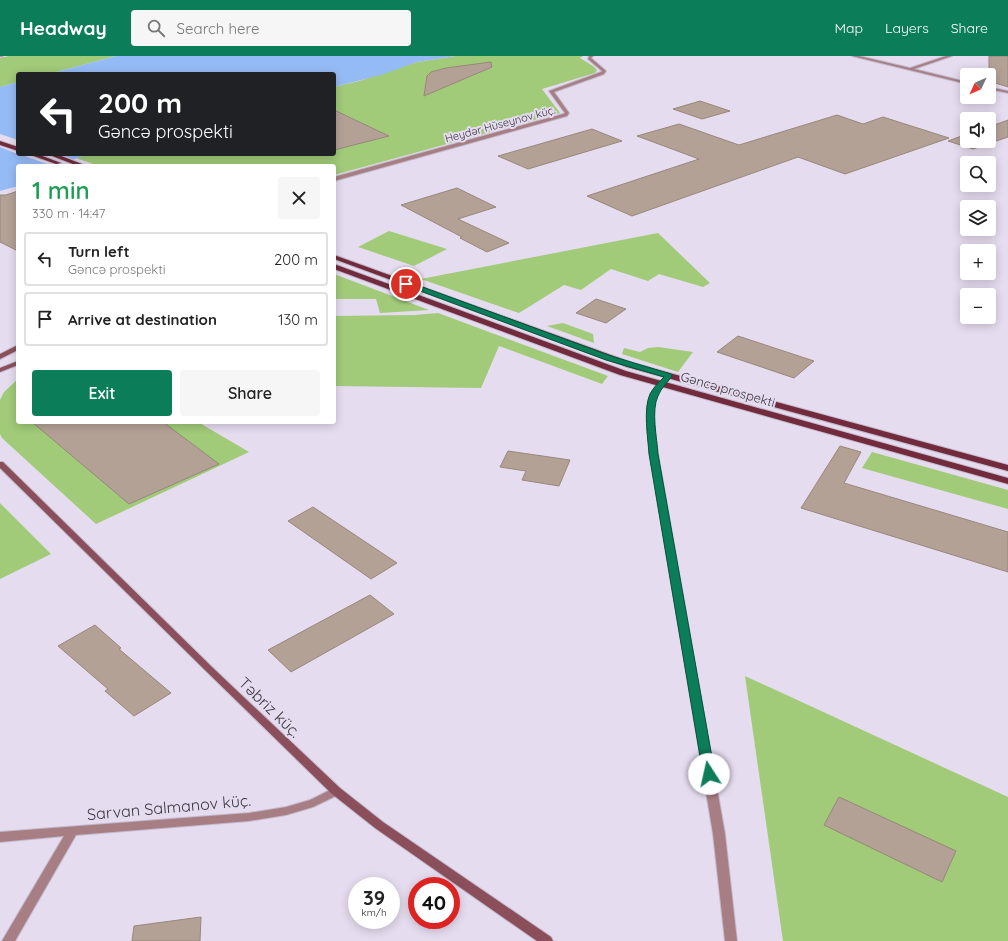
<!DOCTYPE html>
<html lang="en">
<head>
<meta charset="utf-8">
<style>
	:root { --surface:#fff; --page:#f6f6f6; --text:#222; --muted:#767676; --line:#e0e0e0; --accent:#0c7d59 }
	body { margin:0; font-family:Quicksand,sans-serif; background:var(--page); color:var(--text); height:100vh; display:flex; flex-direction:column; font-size:15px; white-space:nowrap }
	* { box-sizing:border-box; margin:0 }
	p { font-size:13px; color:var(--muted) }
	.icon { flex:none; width:22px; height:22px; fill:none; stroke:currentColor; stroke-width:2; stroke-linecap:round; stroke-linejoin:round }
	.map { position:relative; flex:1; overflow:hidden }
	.panel { position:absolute; left:16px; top:108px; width:320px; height:260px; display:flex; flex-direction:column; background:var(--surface); border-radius:4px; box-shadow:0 2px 10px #0003 }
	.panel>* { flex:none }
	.hud { position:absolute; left:16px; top:16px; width:320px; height:84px; border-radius:4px; box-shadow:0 2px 10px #0003; background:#202124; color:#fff; overflow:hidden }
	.needle { width:26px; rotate:226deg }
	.controls { position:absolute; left:960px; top:12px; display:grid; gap:8px }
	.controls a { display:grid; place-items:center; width:36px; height:36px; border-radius:4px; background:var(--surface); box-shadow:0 2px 10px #0003; font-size:20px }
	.speed { position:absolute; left:348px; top:821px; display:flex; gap:8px; font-size:20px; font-weight:700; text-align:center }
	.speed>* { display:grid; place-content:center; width:52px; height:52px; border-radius:50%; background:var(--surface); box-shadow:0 2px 10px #0003; line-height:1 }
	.speed small { font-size:10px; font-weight:400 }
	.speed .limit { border:6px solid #d22; background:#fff; color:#111 }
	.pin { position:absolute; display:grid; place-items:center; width:34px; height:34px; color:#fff; margin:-17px; border:2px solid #fff; border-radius:50%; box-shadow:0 1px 4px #0007 }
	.me { position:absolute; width:44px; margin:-22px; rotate:350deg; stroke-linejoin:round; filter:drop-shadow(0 0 3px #0008) }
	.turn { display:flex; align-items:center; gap:14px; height:84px; padding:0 16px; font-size:18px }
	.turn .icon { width:52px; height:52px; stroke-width:2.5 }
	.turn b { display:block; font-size:28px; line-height:34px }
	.round { display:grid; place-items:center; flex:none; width:42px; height:42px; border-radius:4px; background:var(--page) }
	.overview { display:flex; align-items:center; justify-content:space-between; height:68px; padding:0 16px }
	h1 { font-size:24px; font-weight:600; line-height:30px; color:#1e9e55 }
	.action { display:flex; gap:8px; margin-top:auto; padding:8px 16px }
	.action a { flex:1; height:46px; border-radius:4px; background:var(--accent); color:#fff; font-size:16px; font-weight:600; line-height:46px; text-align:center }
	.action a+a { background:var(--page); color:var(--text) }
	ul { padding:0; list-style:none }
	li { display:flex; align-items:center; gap:12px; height:54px; margin:0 8px 6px; padding:0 8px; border:2px solid var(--line); border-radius:4px }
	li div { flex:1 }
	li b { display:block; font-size:15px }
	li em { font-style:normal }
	header { display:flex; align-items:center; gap:24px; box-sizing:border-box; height:56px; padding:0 20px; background:var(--accent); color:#fff }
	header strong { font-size:19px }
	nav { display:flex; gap:22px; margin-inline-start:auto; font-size:14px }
	.search { width:280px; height:36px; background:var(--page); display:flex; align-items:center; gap:10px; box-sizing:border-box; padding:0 14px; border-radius:4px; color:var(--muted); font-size:15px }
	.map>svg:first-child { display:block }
	.green { fill:#a1ca79 }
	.water { fill:#95bbf6 }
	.pier { fill:#e5dcef }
	.building { fill:#b4a196; stroke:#99877c }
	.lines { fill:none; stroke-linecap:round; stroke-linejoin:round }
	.minor-casing { stroke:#c3bbcc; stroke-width:2 }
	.tertiary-casing { stroke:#c3bbcc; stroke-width:2 }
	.secondary-casing { stroke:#c3bbcc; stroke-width:2 }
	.primary-casing { stroke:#c3bbcc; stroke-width:2 }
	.minor { fill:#a87e85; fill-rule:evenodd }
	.tertiary { fill:#a87e85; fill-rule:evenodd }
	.secondary { fill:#8a4f5a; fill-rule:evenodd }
	.primary { fill:#722b3c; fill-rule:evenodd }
	.route { fill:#0c7d59; stroke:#08513a }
	.labels { text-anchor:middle; stroke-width:4; stroke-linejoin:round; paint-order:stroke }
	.far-street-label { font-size:11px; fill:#3a373e; stroke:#e5dcef }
	.street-label { font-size:13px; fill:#3a373e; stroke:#e5dcef }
	.near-street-label { font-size:16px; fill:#3a373e; stroke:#e5dcef }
</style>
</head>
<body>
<header>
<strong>Headway</strong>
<div class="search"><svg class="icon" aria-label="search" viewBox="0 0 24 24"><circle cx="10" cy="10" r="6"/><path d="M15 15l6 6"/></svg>Search here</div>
<nav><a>Map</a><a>Layers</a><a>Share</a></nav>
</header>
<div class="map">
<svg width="1008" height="885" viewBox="0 0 1008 885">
	<rect width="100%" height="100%" fill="#e5dcef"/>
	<g class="green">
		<polygon points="9,0 116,0 49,18 18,18 18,26 0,31 0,2"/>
		<polygon points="456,0 583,0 580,2 593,10 597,14 595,17 542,33 560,57 334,119 334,110 99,110 76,102 89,98 334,98 334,31 359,25 417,6"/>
		<polygon points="389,175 447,193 414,210 358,191"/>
		<polygon points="658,177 710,227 703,231 659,218 648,225 611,213 581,234 564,229 519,257 421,223"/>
		<polygon points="334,218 429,254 380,257 376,243 334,243"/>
		<polygon points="438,257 608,320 602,328 499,290 481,332 334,330 334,260 415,259"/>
		<polygon points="563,267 593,278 594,287 547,270"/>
		<polygon points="658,291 693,296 678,316 622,298 624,292 640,296 648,292"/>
		<polygon points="18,323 18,366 198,366 249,396 96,468 2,382 0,378 0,344 4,336"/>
		<polygon points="872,396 1008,434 1008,453 862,412"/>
		<polygon points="0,447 51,498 0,523"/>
		<polygon points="745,620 1008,741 1008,885 783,885"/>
	</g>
	<g class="water">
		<polygon points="116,0 456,0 417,6 381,19 334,31 334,18 49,18"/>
		<polygon points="18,26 18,98 89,98 74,103 65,110 18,110 18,130 0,135 0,31"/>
	</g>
	<g class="pier">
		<polygon points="0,78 18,84 18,98 0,91"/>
		<polygon points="19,98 59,98 76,104 67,110 53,110"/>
	</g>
	<g class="building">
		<polygon points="989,0 1008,0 1008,31 989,25"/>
		<polygon points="491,6 492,11 424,40 427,20 431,16 446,12"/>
		<polygon points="700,45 730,55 702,63 673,53"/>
		<polygon points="334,54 389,80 334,94"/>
		<polygon points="837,59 863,68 883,61 949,82 845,118 798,101 632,160 587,140 699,103 637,80 679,68 739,89"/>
		<polygon points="1008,64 1008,81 973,93 948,85 967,78 967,85 989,85 989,71"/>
		<polygon points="592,73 622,85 528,113 498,100"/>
		<polygon points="457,132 496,151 458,163 509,187 487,196 460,182 462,181 401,149"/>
		<polygon points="18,135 18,195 0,186 0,139 6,139"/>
		<polygon points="596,243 626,253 606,267 576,257"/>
		<polygon points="738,280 814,305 794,322 717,296"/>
		<polygon points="32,366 163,366 219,408 129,448"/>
		<polygon points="840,390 861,396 844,427 1008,476 1008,516 801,452"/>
		<polygon points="508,395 570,404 559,430 522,424 526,415 500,411"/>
		<polygon points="313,451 397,507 371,523 288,465"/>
		<polygon points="370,539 394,558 291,616 268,594"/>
		<polygon points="95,569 121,592 119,593 171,637 134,660 105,635 108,633 58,590"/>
		<polygon points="839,741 956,795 942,826 824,769"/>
		<polygon points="201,861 200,885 132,885 134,870"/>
	</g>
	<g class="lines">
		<defs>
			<g id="minor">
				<polygon points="0,0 3,0 1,1"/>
				<polygon points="589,0 593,0 591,2 606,15 604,18 554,36 569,57 567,60 334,125 334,121 563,58 565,57 549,35 601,16 602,15 588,3"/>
				<polygon points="852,0 859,0 910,12 946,0 952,0 914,13 967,26 967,28"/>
				<polygon points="989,31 1008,35 1008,37 989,33"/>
				<polygon points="336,731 340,732 341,735 340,738 313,751 286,759 249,765 76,779 15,885 2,885 64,780 0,786 0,776 249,757 286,751 310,744"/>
			</g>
			<path id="tertiary" d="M 669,318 L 672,320 C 668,326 662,331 658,337 C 650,356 656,379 658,398 L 725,778 L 737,885 L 725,885 L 713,778 L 650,398 C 647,364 639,346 667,319 Z"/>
			<g id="secondary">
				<polygon points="18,289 18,294 0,303 0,298"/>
				<polygon points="18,305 18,309 0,316 0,312"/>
				<polygon points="0,406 3,406 213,612 340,732 383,766 551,881 553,885 537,885 375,772 332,738 207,616 0,412"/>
			</g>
			<g id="primary">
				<polygon points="0,85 18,91 18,95 0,89"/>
				<polygon points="28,98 37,98 61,107 56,108"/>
				<polygon points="47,98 56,98 87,110 78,110"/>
				<polygon points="334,199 633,307 1008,409 1008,415 627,311 334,203"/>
				<polygon points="334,208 626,315 1008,422 1008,428 620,319 334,213"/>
			</g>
		</defs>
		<use href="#minor" class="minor-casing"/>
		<use href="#tertiary" class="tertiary-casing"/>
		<use href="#secondary" class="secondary-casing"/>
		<use href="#primary" class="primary-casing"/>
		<use href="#minor" class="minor"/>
		<use href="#tertiary" class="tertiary"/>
		<use href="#secondary" class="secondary"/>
		<use href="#primary" class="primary"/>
	</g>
	<path class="route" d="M 404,226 L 409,226 L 611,300 L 671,318 L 672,320 C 668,326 661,332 658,340 C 651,354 657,383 658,398 L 715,718 L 713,721 L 709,723 L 704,721 L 703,718 L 649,398 C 648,382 643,353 650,338 C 653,332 659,326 664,321 L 606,304 L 404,229 Z"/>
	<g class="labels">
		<g class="far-street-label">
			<text transform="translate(500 68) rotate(-15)" y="4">Heydər Hüseynov küç.</text>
		</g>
		<g class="street-label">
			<text transform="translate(728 333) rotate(16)" y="5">Gəncə prospekti</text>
		</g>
		<g class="near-street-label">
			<text transform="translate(270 651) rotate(44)" y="6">Təbriz küç.</text>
			<text transform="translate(169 751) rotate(-5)" y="6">Sarvan Salmanov küç.</text>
		</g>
	</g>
</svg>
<div class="controls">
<a><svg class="needle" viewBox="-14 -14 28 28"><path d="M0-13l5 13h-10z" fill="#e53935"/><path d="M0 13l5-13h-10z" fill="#767676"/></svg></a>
<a><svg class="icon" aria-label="sound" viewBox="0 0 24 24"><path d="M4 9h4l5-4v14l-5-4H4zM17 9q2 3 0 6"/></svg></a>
<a><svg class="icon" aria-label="search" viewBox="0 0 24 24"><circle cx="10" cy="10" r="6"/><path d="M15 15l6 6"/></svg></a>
<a><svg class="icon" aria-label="layers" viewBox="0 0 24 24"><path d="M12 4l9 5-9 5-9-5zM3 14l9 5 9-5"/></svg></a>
<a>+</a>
<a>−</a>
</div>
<div class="speed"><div>39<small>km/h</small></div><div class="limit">40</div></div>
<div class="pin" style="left:406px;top:228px;background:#d93025"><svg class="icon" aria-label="arrive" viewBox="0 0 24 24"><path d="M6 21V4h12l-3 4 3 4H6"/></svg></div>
<svg class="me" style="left:709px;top:718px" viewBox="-20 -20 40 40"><circle r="19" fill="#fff"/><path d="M0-13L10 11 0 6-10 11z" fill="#0c7d59"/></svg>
<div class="hud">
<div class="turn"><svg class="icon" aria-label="left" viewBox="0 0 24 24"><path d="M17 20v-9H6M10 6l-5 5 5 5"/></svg><div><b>200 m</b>Gəncə prospekti</div></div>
</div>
<section class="panel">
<div class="overview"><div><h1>1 min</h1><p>330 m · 14:47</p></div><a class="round"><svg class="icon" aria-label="close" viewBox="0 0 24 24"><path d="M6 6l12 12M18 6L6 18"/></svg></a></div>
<ul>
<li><svg class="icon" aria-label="left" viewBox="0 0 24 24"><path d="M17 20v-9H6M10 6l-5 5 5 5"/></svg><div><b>Turn left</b><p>Gəncə prospekti</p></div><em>200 m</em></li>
<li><svg class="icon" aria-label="arrive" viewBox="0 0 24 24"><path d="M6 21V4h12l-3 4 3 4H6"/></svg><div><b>Arrive at destination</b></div><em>130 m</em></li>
</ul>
<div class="action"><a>Exit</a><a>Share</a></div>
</section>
</div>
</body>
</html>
